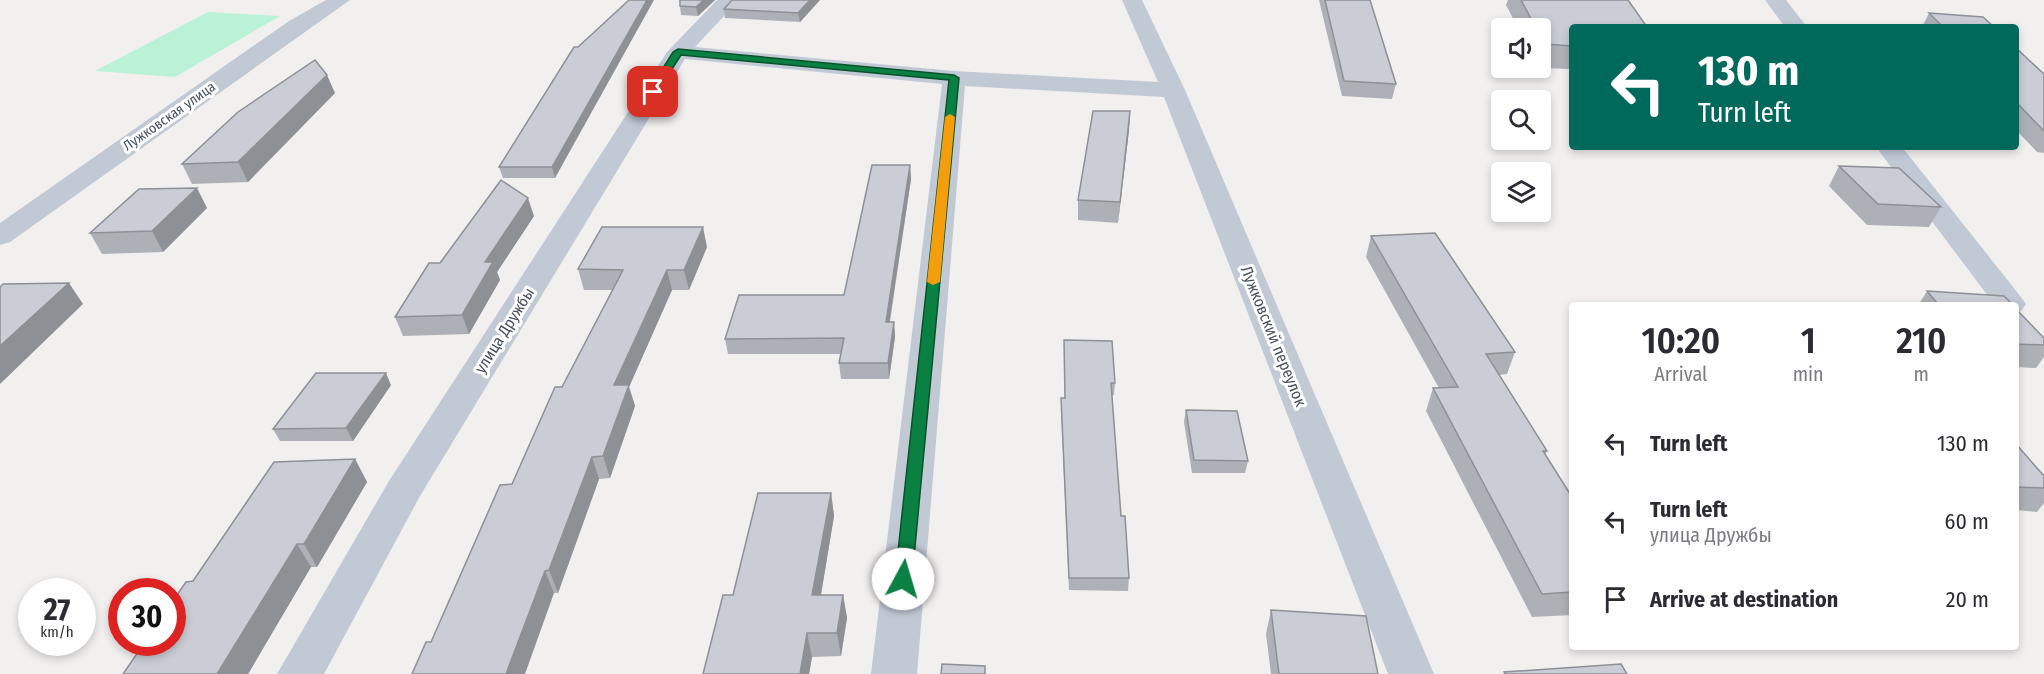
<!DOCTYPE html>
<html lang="en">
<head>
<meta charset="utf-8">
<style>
	:root { --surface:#fff; --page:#f2f2f3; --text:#2b2b33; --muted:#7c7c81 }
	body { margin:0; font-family:"Fira Sans Condensed",sans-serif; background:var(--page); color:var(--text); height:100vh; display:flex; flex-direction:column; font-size:22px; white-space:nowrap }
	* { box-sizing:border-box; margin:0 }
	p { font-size:20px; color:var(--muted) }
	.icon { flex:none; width:33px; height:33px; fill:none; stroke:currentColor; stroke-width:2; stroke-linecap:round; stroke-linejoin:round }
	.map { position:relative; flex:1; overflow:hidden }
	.drawer { position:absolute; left:1569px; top:302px; width:450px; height:348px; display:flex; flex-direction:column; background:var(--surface); border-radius:6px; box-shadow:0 3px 9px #0003 }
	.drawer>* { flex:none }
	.banner { position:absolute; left:1569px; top:24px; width:450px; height:126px; border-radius:6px; box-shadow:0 3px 9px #0003; background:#00695c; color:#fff; overflow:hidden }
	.buttons { position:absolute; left:1491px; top:18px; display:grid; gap:12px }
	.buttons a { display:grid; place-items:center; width:60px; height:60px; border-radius:6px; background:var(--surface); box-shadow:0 3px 9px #0003; font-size:30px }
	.speed { position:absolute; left:18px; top:578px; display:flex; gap:12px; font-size:30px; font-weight:700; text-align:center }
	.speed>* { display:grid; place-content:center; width:78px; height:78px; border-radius:50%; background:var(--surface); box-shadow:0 3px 9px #0003; line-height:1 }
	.speed small { font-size:15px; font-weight:400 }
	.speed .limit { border:9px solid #d22; background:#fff; color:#111 }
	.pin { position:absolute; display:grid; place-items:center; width:51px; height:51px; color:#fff; margin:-26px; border-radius:12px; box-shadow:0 3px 9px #0006 }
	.me { position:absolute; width:66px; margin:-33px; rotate:6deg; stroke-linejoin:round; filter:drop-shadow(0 0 4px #0008) }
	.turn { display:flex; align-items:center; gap:21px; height:126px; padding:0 30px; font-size:27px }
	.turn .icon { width:78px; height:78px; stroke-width:2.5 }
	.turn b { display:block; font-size:42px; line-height:51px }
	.eta { display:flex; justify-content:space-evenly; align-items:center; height:102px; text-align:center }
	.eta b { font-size:36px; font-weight:600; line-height:42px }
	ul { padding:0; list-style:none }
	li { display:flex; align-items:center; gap:18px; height:78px; padding:0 30px }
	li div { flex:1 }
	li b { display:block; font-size:22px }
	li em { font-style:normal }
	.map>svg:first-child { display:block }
	.green { fill:#baf2d7 }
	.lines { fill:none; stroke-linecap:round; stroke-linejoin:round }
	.minor { fill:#c1c9d5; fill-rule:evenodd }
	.wall { fill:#aeb0b7 }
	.shaded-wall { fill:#8d9095 }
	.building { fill:#cacdd5; stroke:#8d9095; stroke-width:1.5 }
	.route { fill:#0b8043; stroke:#07532c; stroke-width:1.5 }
	.slow { fill:#f59e0b }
	.labels { text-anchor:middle; stroke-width:6; stroke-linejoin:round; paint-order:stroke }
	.far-street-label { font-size:14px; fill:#464f5e; stroke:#fff }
	.street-label { font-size:16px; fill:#464f5e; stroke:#fff }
</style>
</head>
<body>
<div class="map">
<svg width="2044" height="674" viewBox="0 0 2044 674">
	<rect width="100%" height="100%" fill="#f2efef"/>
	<polygon class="green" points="208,12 280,16 175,77 95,71"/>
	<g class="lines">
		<g class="minor">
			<polygon points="326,0 350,0 10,242 0,245 0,223 289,21"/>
			<polygon points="717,0 739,0 695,47 954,71 1158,82 1122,0 1142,0 1185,90 1434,674 1388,674 1164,97 965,86 917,674 871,674 942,84 685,59 420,496 324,674 277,674 389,481 667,52"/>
			<polygon points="1765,0 1786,0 1807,27 1785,27"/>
			<polygon points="1876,147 1902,147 2021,297 2026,304 2021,311 2016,312 2016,304 1994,304"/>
		</g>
	</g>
	<g class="wall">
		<polygon points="715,0 698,16 681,15 680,6"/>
		<polygon points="732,0 820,0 800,22 725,18 724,9"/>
		<polygon points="1319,0 1370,0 1396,84 1392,99 1342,96"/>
		<polygon points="1508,0 1628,0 1572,27 1572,69 1538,68 1540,68 1540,28 1518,28 1506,5"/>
		<polygon points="1929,13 1994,27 1922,27"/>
		<polygon points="574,47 555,178 503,178 499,167"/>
		<polygon points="2016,48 2044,74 2044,153 2037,152 2016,130"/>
		<polygon points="335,93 248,182 192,184 182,164"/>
		<polygon points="1130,111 1129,130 1118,223 1078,220 1078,200"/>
		<polygon points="910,165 911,179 890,322 894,322 895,337 889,379 841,379 839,363 841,354 728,354 725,339 844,295"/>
		<polygon points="1839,166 1941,207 1929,227 1867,225 1829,186"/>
		<polygon points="207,208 163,252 102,254 90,233"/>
		<polygon points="534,216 497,272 500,280 469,334 403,336 395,317 440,263"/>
		<polygon points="1371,236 1515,352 1507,374 1499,375 1547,451 1545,455 1572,497 1572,615 1532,617 1426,411 1433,388 1439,388 1366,257"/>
		<polygon points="707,247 689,290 672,290 629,387 635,406 610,478 599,479 558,593 554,593 431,642 612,290 584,290 578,269"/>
		<polygon points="1927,291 2012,304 1919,304"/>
		<polygon points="2016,309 2044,338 2044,357 2036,368 2016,367"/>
		<polygon points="1064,340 1115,383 1114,395 1112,395 1121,516 1129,578 1128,591 1069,590 1061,410 1061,398 1065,398"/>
		<polygon points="391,385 353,441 280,441 273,429"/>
		<polygon points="1186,410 1248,461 1245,473 1192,473 1184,422"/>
		<polygon points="2016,444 2044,476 2044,503 2037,512 2016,510"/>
		<polygon points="355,459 367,482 317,567 311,567 248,674 193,581"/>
		<polygon points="831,493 834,516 821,595 843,595 847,618 841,656 812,657 809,674 703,674 733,595"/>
		<polygon points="1271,610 1378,674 1271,674 1266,634"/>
	</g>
	<g class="shaded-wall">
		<polygon points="647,0 654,0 555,178 552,167"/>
		<polygon points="704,0 715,0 698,16 696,7"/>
		<polygon points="810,0 820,0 800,22 798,13"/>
		<polygon points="327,75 335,93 248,182 238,162"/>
		<polygon points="1130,111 1129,130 1118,223 1120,202"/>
		<polygon points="910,165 911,179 887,337 886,322"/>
		<polygon points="197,188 207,208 163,252 152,231"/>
		<polygon points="528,198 534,216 497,272 500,280 469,334 462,315 485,262"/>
		<polygon points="703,227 707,247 689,290 684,270"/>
		<polygon points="667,270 672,290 629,387 635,406 610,478 603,456 614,385"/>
		<polygon points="69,283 83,304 0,384 0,346"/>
		<polygon points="894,322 895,337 889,379 888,363"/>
		<polygon points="386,373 391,385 353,441 346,428"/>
		<polygon points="592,457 599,479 558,593 549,570"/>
		<polygon points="355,459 367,482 317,567 304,544"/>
		<polygon points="831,493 834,516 817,618 812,595"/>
		<polygon points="297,544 311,567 248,674 217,674"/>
		<polygon points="545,571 554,593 525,674 506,674"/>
		<polygon points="843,595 847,618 841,656 837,633"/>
		<polygon points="807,633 812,657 809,674 800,674"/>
	</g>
	<g class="building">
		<polygon points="629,0 647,0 552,167 499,167 574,47 578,47"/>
		<polygon points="680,0 704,0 696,7 680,6"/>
		<polygon points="732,0 810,0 798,13 724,9"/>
		<polygon points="1325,0 1370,0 1396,84 1344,81"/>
		<polygon points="1521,0 1628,0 1647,27 1572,27 1572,46 1545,44 1540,36 1540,28 1536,28"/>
		<polygon points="1929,13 1983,17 1994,27 1943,27"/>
		<polygon points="2016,48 2044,74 2044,131 2016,102"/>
		<polygon points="315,60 327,75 238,162 182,164 238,112"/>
		<polygon points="1093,111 1130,111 1120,202 1078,200"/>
		<polygon points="872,165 910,165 886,322 894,322 888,363 839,363 844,338 725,339 739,295 844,295"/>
		<polygon points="1839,166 1899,168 1941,207 1878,204"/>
		<polygon points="501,180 528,198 485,262 493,262 462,315 395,317 429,263 440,263"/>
		<polygon points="197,188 152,231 90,233 139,189"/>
		<polygon points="602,227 703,227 684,270 667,270 614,385 629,385 603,456 592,457 549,570 545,571 506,674 412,674 426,642 431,642 500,485 512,484 555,387 562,387 623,270 578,269"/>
		<polygon points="1435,233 1515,352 1486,354 1547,451 1543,451 1572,497 1572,592 1542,594 1433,388 1458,387 1371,236"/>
		<polygon points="69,283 0,346 0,287 3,284"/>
		<polygon points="1927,291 2004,296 2012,304 1938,304"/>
		<polygon points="2016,309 2044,338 2044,345 2016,344"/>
		<polygon points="1064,340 1112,341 1115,383 1111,383 1121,516 1125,516 1129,578 1069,578 1061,398 1065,398"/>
		<polygon points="316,373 386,373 346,428 273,429"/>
		<polygon points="1186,410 1237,411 1248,461 1194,460"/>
		<polygon points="2016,444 2044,476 2044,488 2016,487"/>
		<polygon points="355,459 304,544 297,544 217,674 123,674 145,642 172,642 172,602 186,582 193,581 274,462"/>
		<polygon points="758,493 831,493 812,595 843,595 837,633 807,633 800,674 703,674 723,595 733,595"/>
		<polygon points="1271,610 1366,616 1378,674 1279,674"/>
		<polygon points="942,664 985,666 985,674 941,674"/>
		<polygon points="1621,664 1627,674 1505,674 1504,672"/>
	</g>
	<polygon class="route" points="678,49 954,75 959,78 912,579 910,583 903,585 897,583 895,579 949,80 681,55 656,94 649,94 648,92 673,52"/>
	<polygon class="slow" points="950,114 955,117 940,282 933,285 927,282 945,117"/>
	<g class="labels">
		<g class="far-street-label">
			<text transform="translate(169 116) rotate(-35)" y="5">Лужковская улица</text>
		</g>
		<g class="street-label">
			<text transform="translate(504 330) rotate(-58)" y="6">улица Дружбы</text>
			<text transform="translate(1274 336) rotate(68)" y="6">Лужковский переулок</text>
		</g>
	</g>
</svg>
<div class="buttons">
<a><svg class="icon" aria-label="sound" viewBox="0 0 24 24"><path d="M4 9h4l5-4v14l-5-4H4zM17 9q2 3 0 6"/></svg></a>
<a><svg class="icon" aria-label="search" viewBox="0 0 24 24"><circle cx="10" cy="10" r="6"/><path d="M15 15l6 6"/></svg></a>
<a><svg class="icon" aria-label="layers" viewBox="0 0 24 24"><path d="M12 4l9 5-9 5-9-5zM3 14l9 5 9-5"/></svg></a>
</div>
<div class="speed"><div>27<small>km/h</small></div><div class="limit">30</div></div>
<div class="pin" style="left:653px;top:92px;background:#d93025"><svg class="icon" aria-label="arrive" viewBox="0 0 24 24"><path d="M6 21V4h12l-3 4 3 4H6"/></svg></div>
<svg class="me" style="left:903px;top:579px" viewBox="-20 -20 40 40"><circle r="19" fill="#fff"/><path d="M0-13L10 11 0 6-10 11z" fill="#0b8043"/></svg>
<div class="banner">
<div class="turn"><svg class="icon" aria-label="left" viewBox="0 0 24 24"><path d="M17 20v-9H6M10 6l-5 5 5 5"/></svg><div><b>130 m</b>Turn left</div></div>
</div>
<section class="drawer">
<div class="eta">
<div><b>10:20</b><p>Arrival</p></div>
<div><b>1</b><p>min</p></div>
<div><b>210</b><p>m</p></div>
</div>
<ul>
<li><svg class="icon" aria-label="left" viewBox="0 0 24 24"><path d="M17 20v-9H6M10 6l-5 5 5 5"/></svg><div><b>Turn left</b></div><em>130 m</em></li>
<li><svg class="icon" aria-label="left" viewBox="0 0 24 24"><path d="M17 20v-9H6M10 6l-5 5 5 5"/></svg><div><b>Turn left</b><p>улица Дружбы</p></div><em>60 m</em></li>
<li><svg class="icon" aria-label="arrive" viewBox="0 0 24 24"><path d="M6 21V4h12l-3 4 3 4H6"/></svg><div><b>Arrive at destination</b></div><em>20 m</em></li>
</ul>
</section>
</div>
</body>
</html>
